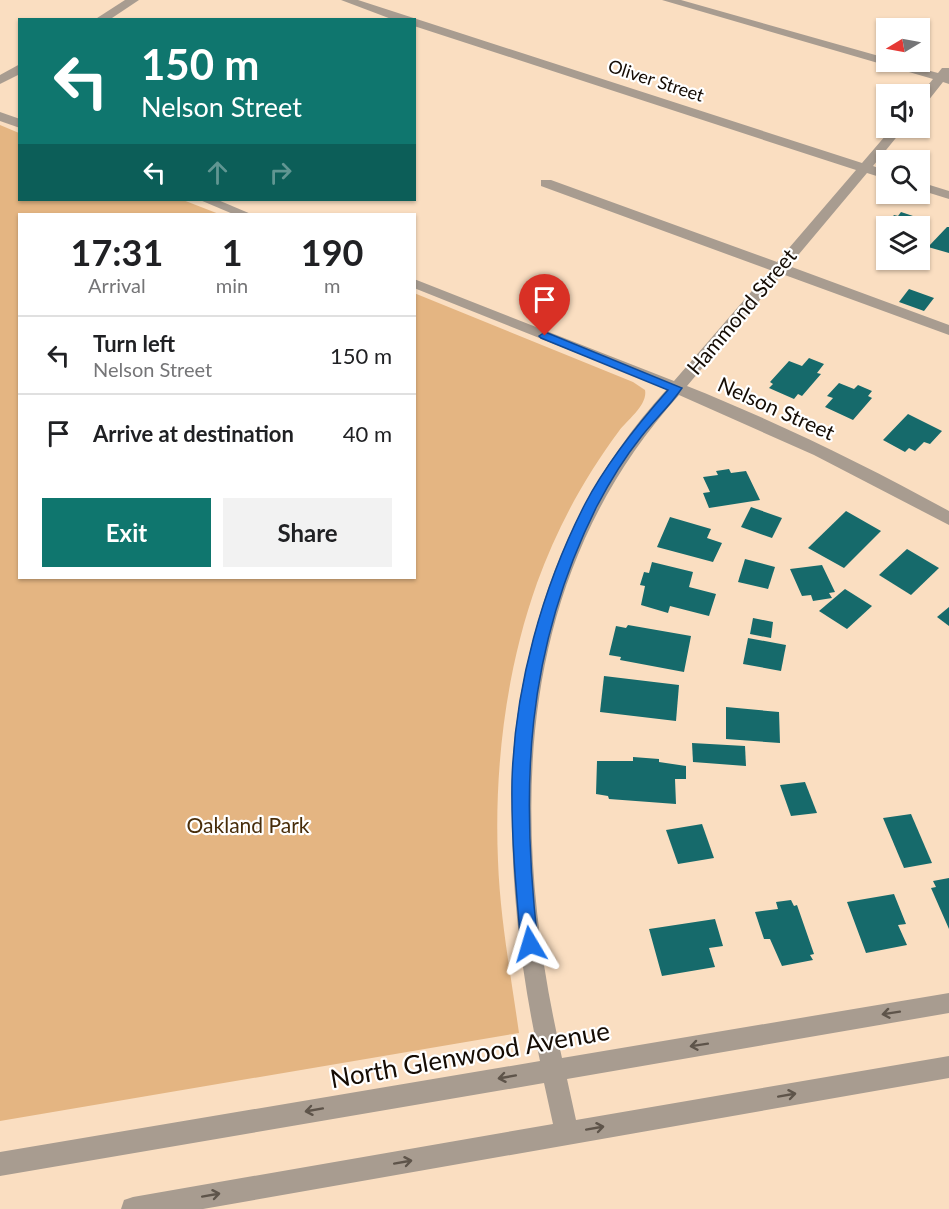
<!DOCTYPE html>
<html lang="en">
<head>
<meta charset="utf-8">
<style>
	:root { --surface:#fff; --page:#f2f2f2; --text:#202124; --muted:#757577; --line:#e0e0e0; --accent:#0f766e }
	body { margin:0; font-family:Lato,sans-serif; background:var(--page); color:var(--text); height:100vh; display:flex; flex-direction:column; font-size:22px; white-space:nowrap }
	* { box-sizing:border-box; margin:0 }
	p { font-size:20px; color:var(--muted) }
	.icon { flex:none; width:33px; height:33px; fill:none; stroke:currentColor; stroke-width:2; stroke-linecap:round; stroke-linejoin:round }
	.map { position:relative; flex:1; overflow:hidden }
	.sheet { position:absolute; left:18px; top:213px; width:398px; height:366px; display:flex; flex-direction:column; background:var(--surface); border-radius:0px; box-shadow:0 2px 4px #0004 }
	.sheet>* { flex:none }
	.hud { position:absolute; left:18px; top:18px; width:398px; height:183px; border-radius:0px; box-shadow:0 2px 4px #0004; background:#0f766e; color:#fff; overflow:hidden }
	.needle { width:39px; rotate:260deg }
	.buttons { position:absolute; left:876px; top:18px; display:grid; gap:12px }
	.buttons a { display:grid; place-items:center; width:54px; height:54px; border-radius:0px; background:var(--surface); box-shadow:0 2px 4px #0004; font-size:30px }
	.pin { position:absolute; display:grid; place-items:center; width:51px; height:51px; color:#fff; margin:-62px -26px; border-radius:50% 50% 50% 0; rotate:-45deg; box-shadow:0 0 6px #0007 }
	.pin .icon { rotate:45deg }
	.me { position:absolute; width:66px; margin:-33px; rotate:353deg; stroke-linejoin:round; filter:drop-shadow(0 0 4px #0008) }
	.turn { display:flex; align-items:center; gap:21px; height:126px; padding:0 24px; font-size:27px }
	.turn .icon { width:78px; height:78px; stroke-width:2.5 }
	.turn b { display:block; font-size:42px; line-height:51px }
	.lanes { display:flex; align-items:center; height:57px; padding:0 24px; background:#0003; justify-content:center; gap:30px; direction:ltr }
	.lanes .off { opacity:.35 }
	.eta { display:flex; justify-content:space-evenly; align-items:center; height:102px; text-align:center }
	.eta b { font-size:36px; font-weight:700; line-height:42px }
	.primary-button { display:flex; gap:12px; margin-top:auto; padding:12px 24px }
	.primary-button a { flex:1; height:69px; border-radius:0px; background:var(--accent); color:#fff; font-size:24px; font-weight:700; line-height:69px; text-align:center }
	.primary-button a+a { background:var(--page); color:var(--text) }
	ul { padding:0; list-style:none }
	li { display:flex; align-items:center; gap:18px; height:78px; padding:0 24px; border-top:2px solid var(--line) }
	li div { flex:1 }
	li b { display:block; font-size:22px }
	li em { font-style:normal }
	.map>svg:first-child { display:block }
	.green { fill:#e4b582 }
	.building { fill:#166a6b }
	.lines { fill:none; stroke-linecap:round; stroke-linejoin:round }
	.minor { fill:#a89c90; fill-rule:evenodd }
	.oneway { stroke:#5e544a }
	.route { fill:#1a73e8; stroke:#114b97; stroke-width:1.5 }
	.labels { text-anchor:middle; stroke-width:4.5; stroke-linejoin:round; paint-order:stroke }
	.far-street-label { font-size:18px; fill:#150c04; stroke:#fff }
	.street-label { font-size:21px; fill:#150c04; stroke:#fff }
	.park-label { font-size:21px; fill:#482d0a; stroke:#fff }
	.near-street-label { font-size:26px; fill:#150c04; stroke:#fff }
</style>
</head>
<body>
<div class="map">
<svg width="949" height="1209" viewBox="0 0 949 1209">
	<rect width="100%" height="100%" fill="#fadec1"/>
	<path class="green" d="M 0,125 L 19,133 L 20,200 L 183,200 L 219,214 L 20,214 L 20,578 L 414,578 L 414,293 L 633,382 L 645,390 C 648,405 627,420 619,431 C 584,478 557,528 537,583 C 506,670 494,768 498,861 C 500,918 511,976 519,1033 L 0,1121 Z"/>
	<g class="building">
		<polygon points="901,212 922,219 918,223 922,224 920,226 886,226 886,235 880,233 894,215 898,216"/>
		<polygon points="947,227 949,227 949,253 928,247"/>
		<polygon points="909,289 934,298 924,311 899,302"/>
		<polygon points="809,358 824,364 817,373 821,374 802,396 798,394 794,399 769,388 773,384 770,382 789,361 802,366"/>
		<polygon points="839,383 854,389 858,385 872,391 868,396 872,398 853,420 825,407 833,398 827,396"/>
		<polygon points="908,414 942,431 930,444 924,442 915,451 909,448 905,452 883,440"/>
		<polygon points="729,469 731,473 746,471 760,500 709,508 703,493 710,492 703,477 718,475 716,471"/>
		<polygon points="751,507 782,518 772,538 741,527"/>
		<polygon points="846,511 881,531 844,568 808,548"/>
		<polygon points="670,517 711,529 707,538 722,543 713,562 657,547"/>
		<polygon points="907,549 939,568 911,595 879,575"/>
		<polygon points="745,559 775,567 768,589 738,582"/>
		<polygon points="652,562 693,572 689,587 716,594 709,616 670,606 668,613 641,605 645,586 640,585 644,572 649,573"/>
		<polygon points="822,565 835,592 829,593 832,598 813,601 811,595 802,596 790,569"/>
		<polygon points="845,589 872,606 847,629 819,611"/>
		<polygon points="949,607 949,626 937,617"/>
		<polygon points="753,618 773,622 771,638 750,634"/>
		<polygon points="628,625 691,636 684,672 620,660 621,657 609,655 616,626 626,628"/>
		<polygon points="748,638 786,645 781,671 743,664"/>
		<polygon points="604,676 679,685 676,721 600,712"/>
		<polygon points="726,707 779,712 780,743 726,739"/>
		<polygon points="692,743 745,746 746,766 693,762"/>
		<polygon points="633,757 659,759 659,762 686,766 686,779 675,779 676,804 609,799 608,796 596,794 597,761 633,761"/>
		<polygon points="805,782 817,813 791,816 780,785"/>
		<polygon points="911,814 932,863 904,868 883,818"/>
		<polygon points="702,824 714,858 678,864 666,830"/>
		<polygon points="949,878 949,929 931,888 936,887 933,881"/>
		<polygon points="894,894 906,924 898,925 907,945 866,953 847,902"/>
		<polygon points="791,900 794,906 797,905 814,954 810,955 813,960 782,966 770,939 764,939 755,912 778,909 776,902"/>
		<polygon points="715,919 723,946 709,948 715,967 662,976 649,929"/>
	</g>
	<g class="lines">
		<g class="minor">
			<polygon points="125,0 139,0 109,20 94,20"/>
			<path d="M 341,0 L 358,0 L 862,163 L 892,128 L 904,128 L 873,166 L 886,171 L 886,179 L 867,173 L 789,266 L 949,325 L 949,335 L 782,274 L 687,386 C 777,422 864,464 949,511 L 949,525 L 814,455 L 679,395 C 511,581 509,825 562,1058 L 949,993 L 949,1013 L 567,1079 L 576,1120 L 949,1056 L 949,1078 L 203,1209 L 121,1209 L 124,1200 L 133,1197 L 553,1124 L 544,1083 L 0,1176 L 0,1152 L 540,1061 C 489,825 495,577 667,389 L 414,288 L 414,279 L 674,381 L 770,270 L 541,186 L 541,180 L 551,180 L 777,262 L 856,170 L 414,26 L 414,20 L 394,20 Z"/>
			<polygon points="662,0 681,0 886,58 886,62 897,62 938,73 942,68 949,68 949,84 943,82 924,106 920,107 920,95 933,79"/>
			<polygon points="20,64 20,74 0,84 0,75"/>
			<polygon points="0,112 20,119 20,128 0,121"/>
			<polygon points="920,182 949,191 949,199 920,190"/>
			<polygon points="200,200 218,200 251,214 233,214"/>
		</g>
	</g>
	<defs><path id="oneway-shaft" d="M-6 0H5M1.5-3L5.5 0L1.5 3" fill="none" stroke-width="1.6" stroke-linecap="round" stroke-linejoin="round" transform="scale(1.5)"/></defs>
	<g class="oneway">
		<use href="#oneway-shaft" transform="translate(891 1013) rotate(171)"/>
		<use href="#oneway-shaft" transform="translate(699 1045) rotate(171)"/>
		<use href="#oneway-shaft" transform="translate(507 1077) rotate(170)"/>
		<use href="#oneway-shaft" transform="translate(787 1095) rotate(-10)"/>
		<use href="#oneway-shaft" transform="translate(314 1110) rotate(170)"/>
		<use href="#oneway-shaft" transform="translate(595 1128) rotate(-10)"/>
		<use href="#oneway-shaft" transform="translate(403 1162) rotate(-10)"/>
		<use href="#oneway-shaft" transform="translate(211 1195) rotate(-10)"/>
	</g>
	<path class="route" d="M 545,332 L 682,388 C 670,406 654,420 641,437 C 625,457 609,483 597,506 C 525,650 520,788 538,944 L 535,950 L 530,952 L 524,950 L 521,944 C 516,890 511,835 512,780 C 515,686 542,588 585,504 C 607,462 637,425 668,390 L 541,338 L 539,336 Z"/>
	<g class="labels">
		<g class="far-street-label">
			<text transform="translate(656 81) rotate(18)" y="6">Oliver Street</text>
		</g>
		<g class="street-label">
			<text transform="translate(742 312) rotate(-50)" y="7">Hammond Street</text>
			<text transform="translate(776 409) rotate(24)" y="7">Nelson Street</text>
		</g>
		<g class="park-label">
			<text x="248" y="833">Oakland Park</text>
		</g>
		<g class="near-street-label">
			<text transform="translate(470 1055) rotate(-10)" y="9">North Glenwood Avenue</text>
		</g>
	</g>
</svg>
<div class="buttons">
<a><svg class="needle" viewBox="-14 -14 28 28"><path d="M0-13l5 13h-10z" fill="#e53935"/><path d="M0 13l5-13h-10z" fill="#757577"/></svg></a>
<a><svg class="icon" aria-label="sound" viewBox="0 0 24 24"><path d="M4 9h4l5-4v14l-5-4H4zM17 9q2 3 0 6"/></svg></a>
<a><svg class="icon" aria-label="search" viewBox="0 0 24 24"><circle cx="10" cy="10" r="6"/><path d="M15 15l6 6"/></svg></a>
<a><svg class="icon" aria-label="layers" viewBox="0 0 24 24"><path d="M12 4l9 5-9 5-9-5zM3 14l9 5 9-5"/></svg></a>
</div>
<div class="pin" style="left:545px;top:336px;background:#d93025"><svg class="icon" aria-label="arrive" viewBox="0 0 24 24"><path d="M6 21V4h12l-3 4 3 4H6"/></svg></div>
<svg class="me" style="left:530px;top:944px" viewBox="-20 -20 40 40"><path d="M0-17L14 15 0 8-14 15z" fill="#1a73e8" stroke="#fff" stroke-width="4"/></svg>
<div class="hud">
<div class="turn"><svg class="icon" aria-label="left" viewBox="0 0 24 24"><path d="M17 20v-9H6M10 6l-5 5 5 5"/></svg><div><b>150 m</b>Nelson Street</div></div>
<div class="lanes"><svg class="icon" aria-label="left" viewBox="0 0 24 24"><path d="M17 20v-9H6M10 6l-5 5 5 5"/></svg><svg class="icon off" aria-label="ahead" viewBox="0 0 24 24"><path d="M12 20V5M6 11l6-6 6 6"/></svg><svg class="icon off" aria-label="right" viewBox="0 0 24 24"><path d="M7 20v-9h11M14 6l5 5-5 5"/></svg></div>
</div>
<section class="sheet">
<div class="eta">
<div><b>17:31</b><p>Arrival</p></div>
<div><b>1</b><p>min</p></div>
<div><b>190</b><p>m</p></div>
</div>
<ul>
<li><svg class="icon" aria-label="left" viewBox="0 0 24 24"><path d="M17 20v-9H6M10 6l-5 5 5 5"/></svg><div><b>Turn left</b><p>Nelson Street</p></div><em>150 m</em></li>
<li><svg class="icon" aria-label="arrive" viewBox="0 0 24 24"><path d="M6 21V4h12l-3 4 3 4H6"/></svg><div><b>Arrive at destination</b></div><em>40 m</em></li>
</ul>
<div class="primary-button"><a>Exit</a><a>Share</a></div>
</section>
</div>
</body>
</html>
